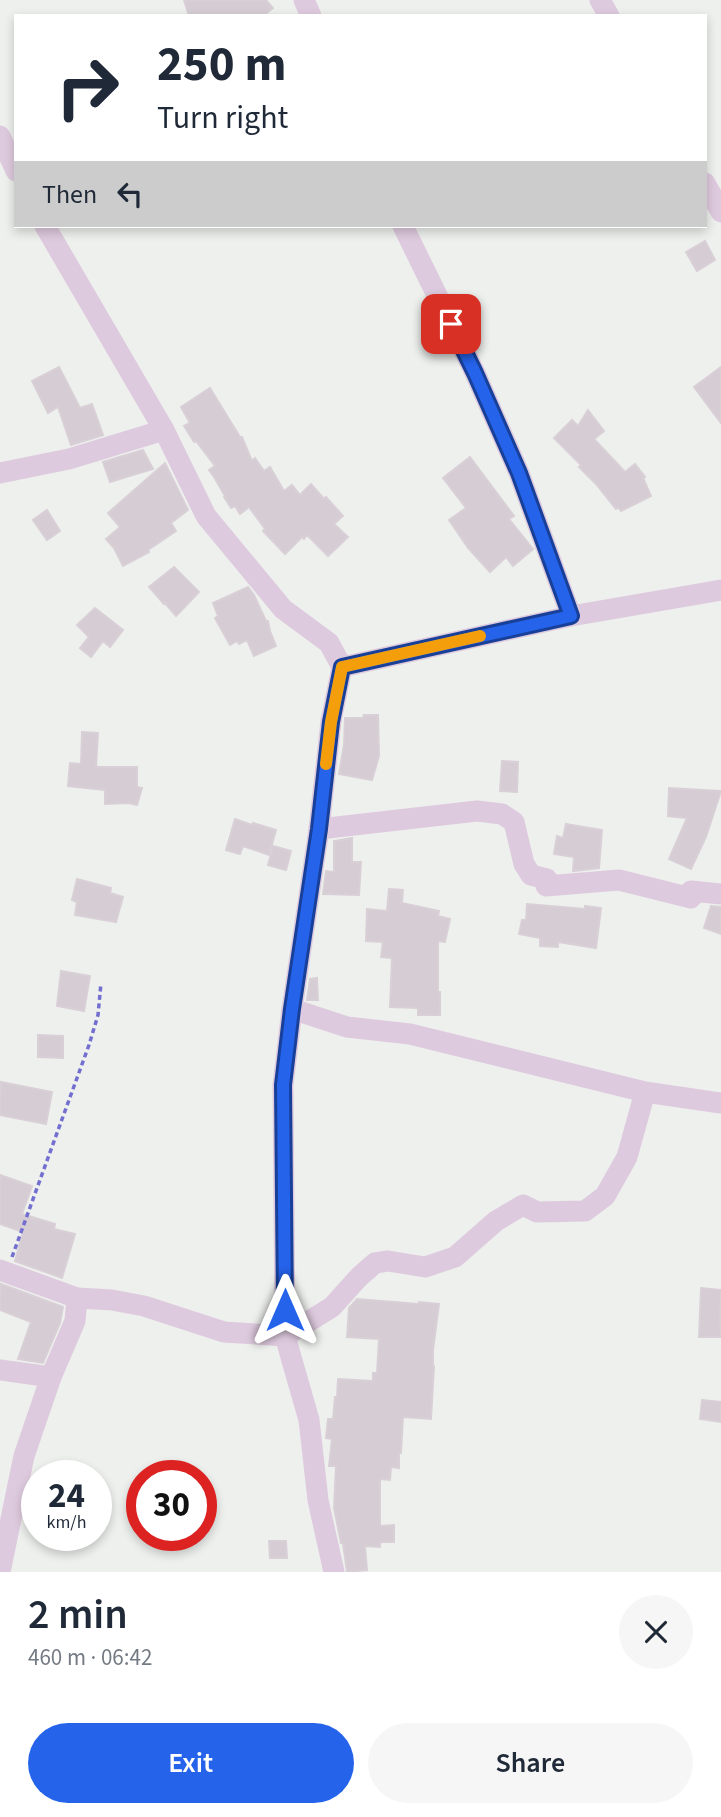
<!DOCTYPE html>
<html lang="en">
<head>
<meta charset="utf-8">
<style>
	:root { --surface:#fff; --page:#f6f6f7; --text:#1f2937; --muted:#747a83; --accent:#2563eb }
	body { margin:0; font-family:"Source Sans 3",sans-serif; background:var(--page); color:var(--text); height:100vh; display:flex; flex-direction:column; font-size:26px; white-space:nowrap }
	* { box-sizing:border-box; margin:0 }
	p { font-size:23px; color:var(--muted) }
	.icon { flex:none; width:38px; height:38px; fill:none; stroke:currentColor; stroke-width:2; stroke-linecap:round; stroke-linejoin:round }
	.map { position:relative; height:1572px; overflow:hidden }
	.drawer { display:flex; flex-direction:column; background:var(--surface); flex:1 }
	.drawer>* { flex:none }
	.banner { position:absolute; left:14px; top:14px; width:693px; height:214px; border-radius:0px; box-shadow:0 4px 10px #0003; background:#fff; color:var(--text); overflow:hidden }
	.speed { position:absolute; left:21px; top:1460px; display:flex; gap:14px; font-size:35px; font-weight:700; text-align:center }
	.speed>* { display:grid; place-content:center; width:91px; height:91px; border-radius:50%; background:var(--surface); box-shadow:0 4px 10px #0003; line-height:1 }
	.speed small { font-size:18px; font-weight:400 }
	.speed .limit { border:10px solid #d22; background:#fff; color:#111 }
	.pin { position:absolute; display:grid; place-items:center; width:60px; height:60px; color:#fff; margin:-30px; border-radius:14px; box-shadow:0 4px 10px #0006 }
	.me { position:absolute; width:77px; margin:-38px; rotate:0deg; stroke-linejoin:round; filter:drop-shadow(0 0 5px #0008) }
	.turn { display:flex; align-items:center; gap:24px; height:147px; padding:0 28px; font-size:32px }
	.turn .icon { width:91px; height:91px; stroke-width:2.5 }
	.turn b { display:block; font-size:49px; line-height:60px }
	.then { display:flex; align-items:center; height:66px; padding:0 28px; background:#0003; gap:14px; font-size:26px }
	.round { display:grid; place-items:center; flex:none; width:74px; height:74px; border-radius:37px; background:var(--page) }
	.head { display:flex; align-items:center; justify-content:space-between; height:119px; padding:0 28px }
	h1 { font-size:42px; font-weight:600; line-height:52px }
	.primary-button { display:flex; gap:14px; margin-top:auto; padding:14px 28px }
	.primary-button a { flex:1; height:80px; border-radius:42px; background:var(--accent); color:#fff; font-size:28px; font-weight:600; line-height:80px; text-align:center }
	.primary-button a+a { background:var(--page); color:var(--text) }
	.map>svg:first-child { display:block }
	.building { fill:#d5ccd4; stroke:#d9d0d7; stroke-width:2 }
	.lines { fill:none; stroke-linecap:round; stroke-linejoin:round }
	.path { stroke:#726fd0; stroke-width:3.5; stroke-dasharray:5 3.5; stroke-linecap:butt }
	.street { stroke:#decade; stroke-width:21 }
	.route-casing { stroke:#184099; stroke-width:18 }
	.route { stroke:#2563eb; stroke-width:12 }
	.slow { stroke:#f59e0b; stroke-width:12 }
</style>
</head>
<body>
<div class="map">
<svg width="721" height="1572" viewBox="0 0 721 1572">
	<rect width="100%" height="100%" fill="#eef0ed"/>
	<g class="building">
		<polygon points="184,0 266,0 273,8 263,16 189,16"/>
		<polygon points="705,241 715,260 697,271 686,252"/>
		<polygon points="59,367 80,408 92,404 103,435 71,445 58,407 48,413 32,381"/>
		<polygon points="721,367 721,423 694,387"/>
		<polygon points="210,388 240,437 242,437 252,461 255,458 264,471 270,467 284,491 292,485 300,495 311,484 324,499 326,497 343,516 334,524 348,537 328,556 307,535 304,539 302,537 285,554 263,531 265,529 249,507 240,514 235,506 231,508 224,497 225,496 214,477 209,470 215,466 196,441 194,442 184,426 190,423 181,407"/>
		<polygon points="588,410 604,431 594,439 625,472 635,464 645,477 643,478 651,496 621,511 618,507 616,509 596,484 579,467 581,465 554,438 572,420 578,426"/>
		<polygon points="143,450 153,469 110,482 103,462"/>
		<polygon points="470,457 514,516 509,519 533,549 513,566 506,557 490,572 468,548 449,520 466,508 443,478"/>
		<polygon points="165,463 188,510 171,523 176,531 148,550 149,552 123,566 114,548 106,539 120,527 108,513"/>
		<polygon points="47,510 60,531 47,540 33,520"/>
		<polygon points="174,567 199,592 176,616 165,603 164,604 149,587"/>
		<polygon points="248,587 254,595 266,621 268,621 270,631 276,646 254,656 247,640 239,644 237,641 230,645 215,618 218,616 213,603"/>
		<polygon points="95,608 123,630 110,647 103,641 91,657 80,648 89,637 77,625"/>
		<polygon points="364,715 378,715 379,756 372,780 339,774 344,745 345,718 363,718"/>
		<polygon points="82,732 98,733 96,767 137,767 137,787 142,788 137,805 129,803 105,804 105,790 68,786 70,763 81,764"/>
		<polygon points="502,761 518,762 517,792 500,791"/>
		<polygon points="669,788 721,791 706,837 691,869 669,859 687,818 668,816"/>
		<polygon points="235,819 252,825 253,823 276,830 269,855 243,846 240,854 226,850"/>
		<polygon points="566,824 602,830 599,868 573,871 574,857 554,854 557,836 563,838"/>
		<polygon points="352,838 352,862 361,862 359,895 323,894 326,871 334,872 334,841"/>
		<polygon points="273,846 291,851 286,870 268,865"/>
		<polygon points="77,879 111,888 110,893 123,897 116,922 75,915 77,902 72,900"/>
		<polygon points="389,889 403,890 402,903 439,911 438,916 450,919 445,942 438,941 438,992 440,992 440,1015 418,1015 418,1008 390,1007 392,958 381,957 383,942 366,941 367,909 387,911"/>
		<polygon points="527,904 585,909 585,906 601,908 596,948 558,942 558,947 540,946 540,938 519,934 522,920 526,920"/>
		<polygon points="711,906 721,907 721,934 704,928"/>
		<polygon points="61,971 90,976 84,1011 57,1006"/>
		<polygon points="317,978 318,1000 307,1000 310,979"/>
		<polygon points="38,1035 63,1036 63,1058 38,1057"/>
		<polygon points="1,1082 52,1092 46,1124 0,1115"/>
		<polygon points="0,1175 32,1186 22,1214 55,1224 54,1229 75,1234 62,1278 15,1261 23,1232 0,1224"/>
		<polygon points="1,1284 63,1307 60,1323 43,1363 18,1359 31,1322 0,1310"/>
		<polygon points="701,1288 721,1290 720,1320 721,1337 699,1337"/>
		<polygon points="357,1299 419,1304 419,1302 439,1304 433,1350 433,1366 434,1366 431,1419 403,1417 401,1453 399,1453 399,1468 391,1467 390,1480 380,1479 380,1526 394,1525 394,1542 380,1542 380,1547 365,1546 367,1570 347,1572 343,1543 341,1543 334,1508 336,1466 329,1466 332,1439 326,1438 328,1419 333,1419 335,1397 337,1397 338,1379 373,1381 373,1373 377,1373 379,1339 347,1337 349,1308"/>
		<polygon points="702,1400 721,1402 721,1422 700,1419"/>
		<polygon points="269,1541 286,1541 287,1558 270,1558"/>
	</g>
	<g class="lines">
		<polyline class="path" points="12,1257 89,1045 98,1015 101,983"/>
		<g class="street">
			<polyline points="304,0 311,16"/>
			<polyline points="600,0 609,16"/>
			<polyline points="0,136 16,171"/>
			<polyline points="705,183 721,212"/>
			<polyline points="45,226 164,430 206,516 283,609 329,643 342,667 331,721 319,829 292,1009 283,1085 285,1336 309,1420 318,1500 334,1572"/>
			<polyline points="403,226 475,373 519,473 571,616"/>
			<polyline points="0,473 69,459 164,430"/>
			<polyline points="342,667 571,616 721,590"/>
			<polyline points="319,829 477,811 502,814 514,822 524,864 531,875 547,879 546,886 619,880 691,898 691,891 721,894"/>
			<polyline points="292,1009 347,1027 410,1034 645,1092 721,1103"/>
			<polyline points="0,1270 77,1298"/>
			<polyline points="0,1370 51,1377"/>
			<polyline points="0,1572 24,1456 51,1377 75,1321 77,1298 112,1300 144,1306 224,1332 285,1336 332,1307 359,1277 375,1263 388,1261 425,1267 455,1257 496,1221 523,1205 537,1212 585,1211 605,1196 627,1157 645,1092"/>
		</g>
	</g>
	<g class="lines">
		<defs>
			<polyline id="route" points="285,1310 283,1085 292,1009 319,829 331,722 342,667 571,616 519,473 475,373 451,324"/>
		</defs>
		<use href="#route" class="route-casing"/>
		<use href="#route" class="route"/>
		<polyline class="slow" points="326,764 331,722 342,667 480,636"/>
	</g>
</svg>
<div class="speed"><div>24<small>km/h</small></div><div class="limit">30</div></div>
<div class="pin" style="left:451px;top:324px;background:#d93025"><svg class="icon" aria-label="arrive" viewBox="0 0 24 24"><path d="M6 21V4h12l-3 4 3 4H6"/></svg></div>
<svg class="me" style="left:285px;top:1310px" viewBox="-20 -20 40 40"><path d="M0-17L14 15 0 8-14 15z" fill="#2563eb" stroke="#fff" stroke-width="4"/></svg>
<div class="banner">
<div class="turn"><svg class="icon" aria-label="right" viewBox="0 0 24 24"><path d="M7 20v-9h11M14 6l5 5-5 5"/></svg><div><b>250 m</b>Turn right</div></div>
<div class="then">Then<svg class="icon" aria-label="left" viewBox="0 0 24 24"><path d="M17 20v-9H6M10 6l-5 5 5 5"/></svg></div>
</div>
</div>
<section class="drawer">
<div class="head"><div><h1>2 min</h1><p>460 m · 06:42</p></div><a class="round"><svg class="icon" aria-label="close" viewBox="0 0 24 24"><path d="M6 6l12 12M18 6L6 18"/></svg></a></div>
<div class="primary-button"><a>Exit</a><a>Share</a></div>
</section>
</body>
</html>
